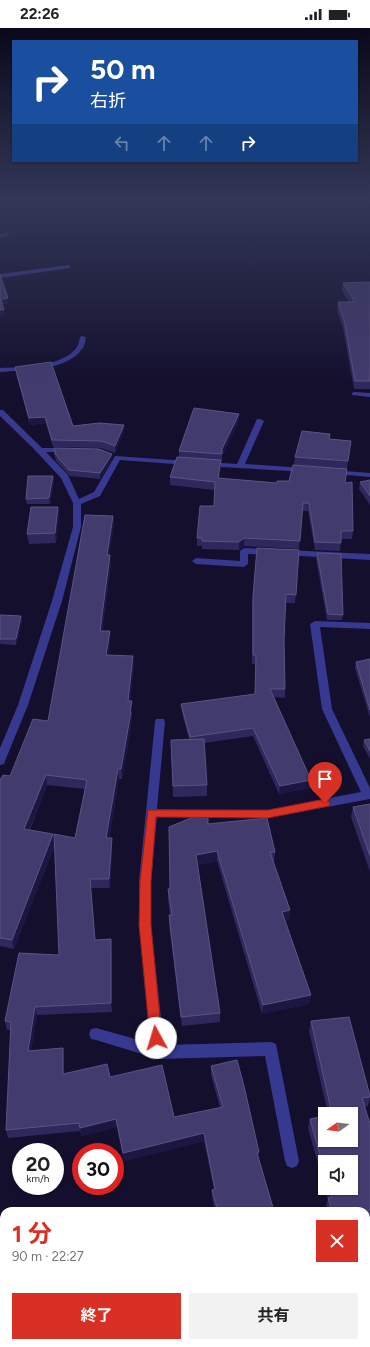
<!DOCTYPE html>
<html lang="ja">
<head>
<meta charset="utf-8">
<style>
	:root { --surface:#fff; --page:#f2f2f2; --text:#202124; --muted:#757577; --accent:#d93025 }
	body { margin:0; font-family:Figtree,"Noto Sans JP",sans-serif; background:var(--page); color:var(--text); height:100vh; display:flex; flex-direction:column; font-size:15px; white-space:nowrap }
	* { box-sizing:border-box; margin:0 }
	p { font-size:13px; color:var(--muted) }
	.icon { flex:none; width:22px; height:22px; fill:none; stroke:currentColor; stroke-width:2; stroke-linecap:round; stroke-linejoin:round }
	.map { position:relative; flex:1; overflow:hidden }
	.sheet { position:absolute; left:0px; top:1179px; width:370px; height:140px; display:flex; flex-direction:column; background:var(--surface); border-radius:12px 12px 0 0; box-shadow:0 1px 3px #0004 }
	.sheet>* { flex:none }
	.banner { position:absolute; left:12px; top:12px; width:346px; height:122px; border-radius:0px; box-shadow:0 1px 3px #0004; background:#1a4fa0; color:#fff; overflow:hidden }
	.needle { width:26px; rotate:256deg }
	.controls { position:absolute; left:318px; top:1079px; display:grid; gap:8px }
	.controls a { display:grid; place-items:center; width:40px; height:40px; border-radius:0px; background:var(--surface); box-shadow:0 1px 3px #0004; font-size:20px }
	.speed { position:absolute; left:12px; top:1115px; display:flex; gap:8px; font-size:20px; font-weight:700; text-align:center }
	.speed>* { display:grid; place-content:center; width:52px; height:52px; border-radius:50%; background:var(--surface); box-shadow:0 1px 3px #0004; line-height:1 }
	.speed small { font-size:10px; font-weight:400 }
	.speed .limit { border:6px solid #d22; background:#fff; color:#111 }
	.pin { position:absolute; display:grid; place-items:center; width:34px; height:34px; color:#fff; margin:-41px -17px; border-radius:50% 50% 50% 0; rotate:-45deg; box-shadow:0 0 4px #0007 }
	.pin .icon { rotate:45deg }
	.me { position:absolute; width:44px; margin:-22px; rotate:354deg; stroke-linejoin:round; filter:drop-shadow(0 0 3px #0008) }
	.turn { display:flex; align-items:center; gap:14px; height:84px; padding:0 12px; font-size:18px }
	.turn .icon { width:52px; height:52px; stroke-width:2.5 }
	.turn b { display:block; font-size:28px; line-height:34px }
	.lanes { display:flex; align-items:center; height:38px; padding:0 12px; background:#0003; justify-content:center; gap:20px; direction:ltr }
	.lanes .off { opacity:.35 }
	.round { display:grid; place-items:center; flex:none; width:42px; height:42px; border-radius:0px; background:var(--page) }
	.overview { display:flex; align-items:center; justify-content:space-between; height:68px; padding:0 12px }
	h1 { font-size:24px; font-weight:700; line-height:30px; color:var(--accent) }
	.button { display:flex; gap:8px; margin-top:auto; padding:8px 12px }
	.button a { flex:1; height:46px; border-radius:0px; background:var(--accent); color:#fff; font-size:16px; font-weight:700; line-height:46px; text-align:center }
	.button a+a { background:var(--page); color:var(--text) }
	.status { display:flex; justify-content:space-between; align-items:center; height:28px; padding:0 20px; background:var(--surface); direction:ltr }
	.status svg { height:11px; fill:currentColor }
	.map>svg:first-child { display:block }
	.lines { fill:none; stroke-linecap:round; stroke-linejoin:round }
	.street { fill:#373890; fill-rule:evenodd }
	.wall { fill:#2f285c; fill-rule:evenodd }
	.shaded-wall { fill:#1c1642 }
	.building { fill:#423b6e; stroke:#5a5484 }
	.route { fill:#d93025; stroke:#8d1f18 }
</style>
</head>
<body>
<div class="status"><b>22:26</b><svg viewBox="0 0 49 12"><path d="M0 12V9h3v3zM5 12V6h3v6zM10 12V3h3v9zM15 12V0h3v12zM26 1h20v11H26zM47 4h2v5h-2z"/></svg></div>
<div class="map">
<svg width="370" height="1319" viewBox="0 0 370 1319">
	<rect width="100%" height="100%" fill="#130f2d"/>
	<g class="lines">
		<g class="street">
			<polygon points="0,206 7,205 10,207 0,210"/>
			<polygon points="68,237 70,238 70,240 0,250 0,246"/>
			<path d="M 81,308 L 86,309 C 85,313 85,318 82,321 C 67,343 24,342 0,344 L 0,340 C 21,339 64,339 77,319 C 79,316 79,311 81,308 Z"/>
			<polygon points="354,364 370,365 370,369 352,367 352,365"/>
			<polygon points="0,382 3,382 42,420 71,420 72,422 68,424 46,424 68,447 79,471 94,464 115,428 188,433 192,435 188,437 120,432 100,468 81,476 81,499 62,573 28,677 5,733 4,736 0,737 0,720 18,677 52,573 73,499 73,475 61,450 32,419 0,388"/>
			<polygon points="257,391 260,391 264,393 245,436 304,440 307,440 307,444 205,438 204,436 208,434 237,436"/>
			<polygon points="331,442 370,445 370,449 334,446 331,446"/>
			<polygon points="244,520 270,521 274,524 270,527 248,526 248,536 244,539 196,536 192,533 196,530 240,533 240,523"/>
			<polygon points="286,522 370,526 370,532 283,527 282,525"/>
			<polygon points="315,593 370,595 370,601 320,599 332,681 370,760 370,771 268,790 157,789 151,853 151,897 164,1017 271,1014 276,1016 299,1133 297,1138 292,1140 287,1138 285,1133 265,1028 158,1031 96,1012 91,1011 89,1006 91,1001 96,1000 150,1015 139,897 139,853 155,694 156,691 164,691 165,694 157,781 268,782 361,764 322,681 310,596"/>
		</g>
	</g>
	<g class="wall">
		<polygon points="370,254 370,361 354,361 343,300 337,282 338,274 349,274 342,263 343,255"/>
		<polygon points="15,339 73,398 124,397 124,404 115,425 101,420 53,419 46,395 30,397 16,346"/>
		<polygon points="239,386 239,393 222,428 222,433 221,433 219,450 277,455 289,453 294,437 295,429 330,406 329,411 351,413 345,455 353,503 352,511 341,511 340,523 315,522 308,483 302,483 299,521 244,518 239,522 202,521 202,518 197,518 197,510 214,478 214,462 170,457 170,449 179,430 179,423"/>
		<polygon points="54,420 112,426 112,432 100,451 70,448 56,433 54,426"/>
		<polygon points="53,448 54,453 50,476 27,476 26,471"/>
		<polygon points="370,452 370,477 359,461 360,454"/>
		<polygon points="58,479 59,489 56,515 29,516 27,506"/>
		<path d="M 113,488 L 114,497 L 109,527 L 111,536 L 102,603 L 110,613 L 108,627 L 134,637 L 130,673 L 132,683 L 131,686 L 132,693 L 122,751 L 119,751 L 109,810 L 112,810 L 112,820 L 110,860 L 91,860 L 95,912 L 112,920 L 112,984 L 37,987 L 31,1023 L 63,1020 L 64,1029 L 64,1046 L 110,1049 L 174,1089 L 220,1080 L 211,1047 L 211,1038 L 259,1124 L 258,1129 L 274,1183 L 215,1183 L 212,1169 L 212,1162 L 214,1161 L 204,1113 L 124,1133 L 117,1099 L 81,1108 L 80,1103 L 8,1110 L 6,1102 L 11,1002 L 7,1002 L 5,993 L 59,927 L 55,816 L 14,921 L 0,918 L 0,752 L 10,748 L 48,693 ZM 47,757 L 85,761 L 75,810 L 55,814 L 53,806 L 30,802 Z"/>
		<polygon points="257,520 299,522 295,575 286,575 284,612 285,661 285,670 274,669 310,760 279,766 253,708 204,715 207,757 207,768 173,769 171,712 189,711 182,685 181,676 255,667 255,636 252,636 252,577"/>
		<polygon points="317,525 343,587 342,592 327,592 316,531"/>
		<polygon points="0,587 21,588 22,594 16,617 0,616"/>
		<polygon points="370,631 370,690 355,640 356,634"/>
		<polygon points="370,711 370,731 363,718 364,712"/>
		<polygon points="370,776 370,844 351,789 353,779"/>
		<polygon points="208,796 275,824 274,834 273,834 290,882 289,892 285,893 311,967 309,976 262,986 217,833 197,837 220,985 220,994 182,998 169,897 169,887 170,887 168,871 168,861 170,861"/>
		<path d="M 311,993 L 370,1068 L 368,1078 L 364,1079 L 370,1096 L 370,1269 L 366,1269 L 366,1183 L 327,1183 L 326,1178 L 328,1171 L 308,1100 L 310,1091 L 351,1086 L 328,1086 L 309,1003 ZM 325,1134 L 351,1160 L 325,1160 Z"/>
	</g>
	<g class="shaded-wall">
		<polygon points="8,270 8,276 2,276 1,271"/>
		<polygon points="0,282 4,282 5,287 0,288"/>
		<polygon points="239,386 239,393 222,428 222,433 222,421"/>
		<polygon points="45,389 46,395 30,397 29,390"/>
		<polygon points="124,397 124,404 115,425 115,418"/>
		<polygon points="112,426 112,432 100,451 100,445"/>
		<polygon points="221,432 221,440 218,458 218,450"/>
		<polygon points="53,448 54,453 50,476 49,470"/>
		<polygon points="58,479 59,489 56,515 55,505"/>
		<polygon points="113,488 114,497 108,536 107,527"/>
		<polygon points="244,510 244,518 239,522 239,514"/>
		<polygon points="110,527 111,536 100,612 100,603"/>
		<polygon points="21,588 22,594 16,617 16,611"/>
		<polygon points="110,603 110,613 107,637 106,627"/>
		<polygon points="133,628 134,637 129,683 128,673"/>
		<polygon points="132,673 132,693 122,751 121,741"/>
		<polygon points="118,741 119,751 107,820 106,810"/>
		<polygon points="46,747 47,757 26,810 24,801"/>
		<polygon points="311,752 310,760 279,766 280,758"/>
		<polygon points="53,806 55,815 14,921 12,912"/>
		<polygon points="112,810 112,820 110,860 109,851"/>
		<polygon points="217,823 217,833 196,837 196,827"/>
		<polygon points="90,851 91,860 96,921 95,912"/>
		<polygon points="290,882 289,892 281,894 282,884"/>
		<polygon points="111,911 112,920 112,984 111,975"/>
		<polygon points="311,967 309,976 262,986 263,977"/>
		<polygon points="35,979 37,987 30,1031 28,1023"/>
		<polygon points="63,1020 64,1029 64,1055 63,1046"/>
		<polygon points="116,1091 117,1099 81,1108 80,1100"/>
		<polygon points="204,1105 204,1113 124,1133 123,1125"/>
		<polygon points="10,1315 39,1315 23,1319 0,1319 0,1318"/>
		<polygon points="95,1315 116,1315 117,1316 105,1319 81,1319"/>
		<polygon points="243,1315 250,1315 243,1317"/>
	</g>
	<g class="building">
		<polygon points="0,246 8,270 1,271 4,282 0,282"/>
		<polygon points="370,254 370,353 355,353 344,292 338,274 355,274 343,255"/>
		<polygon points="51,334 73,398 99,395 124,397 115,418 101,413 52,412 45,389 29,390 15,339"/>
		<polygon points="194,380 239,386 222,421 222,426 179,423"/>
		<polygon points="302,403 330,406 329,411 351,413 348,433 295,429"/>
		<polygon points="54,420 99,421 112,426 100,445 69,442 56,427"/>
		<polygon points="177,429 221,432 218,450 277,455 277,453 289,453 293,437 347,441 345,455 352,454 353,503 341,503 341,515 315,514 309,475 303,475 300,513 244,510 239,514 202,513 202,510 197,510 200,478 214,478 215,454 170,449"/>
		<polygon points="28,448 53,448 49,470 26,471"/>
		<polygon points="370,452 370,468 360,454"/>
		<polygon points="31,479 58,479 55,505 27,506"/>
		<polygon points="85,487 113,488 107,527 110,527 100,603 110,603 106,627 133,628 128,673 132,673 130,683 131,684 121,741 118,741 106,810 112,810 109,851 90,851 95,912 111,911 111,975 35,979 28,1023 63,1020 63,1046 107,1036 110,1049 162,1037 174,1089 223,1079 211,1038 237,1032 244,1058 259,1124 257,1125 274,1183 218,1183 212,1162 215,1161 204,1105 123,1125 116,1091 80,1100 79,1095 6,1102 11,994 5,993 19,925 59,927 54,806 75,810 87,752 46,747 24,801 53,806 12,912 0,910 0,752 3,747 10,748 33,691 48,693"/>
		<polygon points="257,520 299,522 296,567 286,566 284,612 285,661 270,661 311,752 280,758 253,700 190,709 181,676 255,666 256,627 253,627 253,569"/>
		<polygon points="317,525 341,526 343,587 328,586"/>
		<polygon points="0,587 21,588 16,611 0,611"/>
		<polygon points="370,631 370,682 356,634"/>
		<polygon points="204,711 207,757 173,758 171,712"/>
		<polygon points="370,711 370,723 364,712"/>
		<polygon points="370,776 370,828 353,779"/>
		<polygon points="208,783 208,796 267,790 275,824 270,824 290,882 282,884 311,967 263,977 217,823 196,827 220,985 181,989 169,887 172,887 168,861 170,861 169,799"/>
		<polygon points="349,989 370,1068 370,1069 362,1070 370,1096 370,1262 366,1263 366,1183 332,1183 328,1170 332,1169 329,1160 351,1160 351,1134 325,1134 325,1145 310,1091 325,1088 325,1112 351,1112 351,1086 332,1086 311,993"/>
		<polygon points="0,1202 4,1202 4,1315 10,1315 0,1318"/>
		<polygon points="69,1315 95,1315 81,1319 70,1319"/>
	</g>
	<linearGradient id="sky" x2="0" y2="1"><stop stop-color="#0a0819"/><stop offset="0.48" stop-color="#333757"/><stop offset="1" stop-color="#333757" stop-opacity="0"/></linearGradient>
	<rect width="370" height="357" fill="url(#sky)"/>
	<polygon class="route" points="325,771 329,773 330,775 329,778 268,790 156,789 151,853 151,897 162,1010 161,1014 156,1016 152,1014 150,1010 139,897 140,853 148,782 268,782"/>
</svg>
<div class="controls">
<a><svg class="needle" viewBox="-14 -14 28 28"><path d="M0-13l5 13h-10z" fill="#e53935"/><path d="M0 13l5-13h-10z" fill="#757577"/></svg></a>
<a><svg class="icon" aria-label="sound" viewBox="0 0 24 24"><path d="M4 9h4l5-4v14l-5-4H4zM17 9q2 3 0 6"/></svg></a>
</div>
<div class="speed"><div>20<small>km/h</small></div><div class="limit">30</div></div>
<div class="pin" style="left:325px;top:775px;background:#d93025"><svg class="icon" aria-label="arrive" viewBox="0 0 24 24"><path d="M6 21V4h12l-3 4 3 4H6"/></svg></div>
<svg class="me" style="left:156px;top:1010px" viewBox="-20 -20 40 40"><circle r="19" fill="#fff"/><path d="M0-13L10 11 0 6-10 11z" fill="#d93025"/></svg>
<div class="banner">
<div class="turn"><svg class="icon" aria-label="right" viewBox="0 0 24 24"><path d="M7 20v-9h11M14 6l5 5-5 5"/></svg><div><b>50 m</b>右折</div></div>
<div class="lanes"><svg class="icon off" aria-label="left" viewBox="0 0 24 24"><path d="M17 20v-9H6M10 6l-5 5 5 5"/></svg><svg class="icon off" aria-label="ahead" viewBox="0 0 24 24"><path d="M12 20V5M6 11l6-6 6 6"/></svg><svg class="icon off" aria-label="ahead" viewBox="0 0 24 24"><path d="M12 20V5M6 11l6-6 6 6"/></svg><svg class="icon" aria-label="right" viewBox="0 0 24 24"><path d="M7 20v-9h11M14 6l5 5-5 5"/></svg></div>
</div>
<section class="sheet">
<div class="overview"><div><h1>1 分</h1><p>90 m · 22:27</p></div><a class="round" style="background:#d93025;color:#fff"><svg class="icon" aria-label="close" viewBox="0 0 24 24"><path d="M6 6l12 12M18 6L6 18"/></svg></a></div>
<div class="button"><a>終了</a><a>共有</a></div>
</section>
</div>
</body>
</html>
